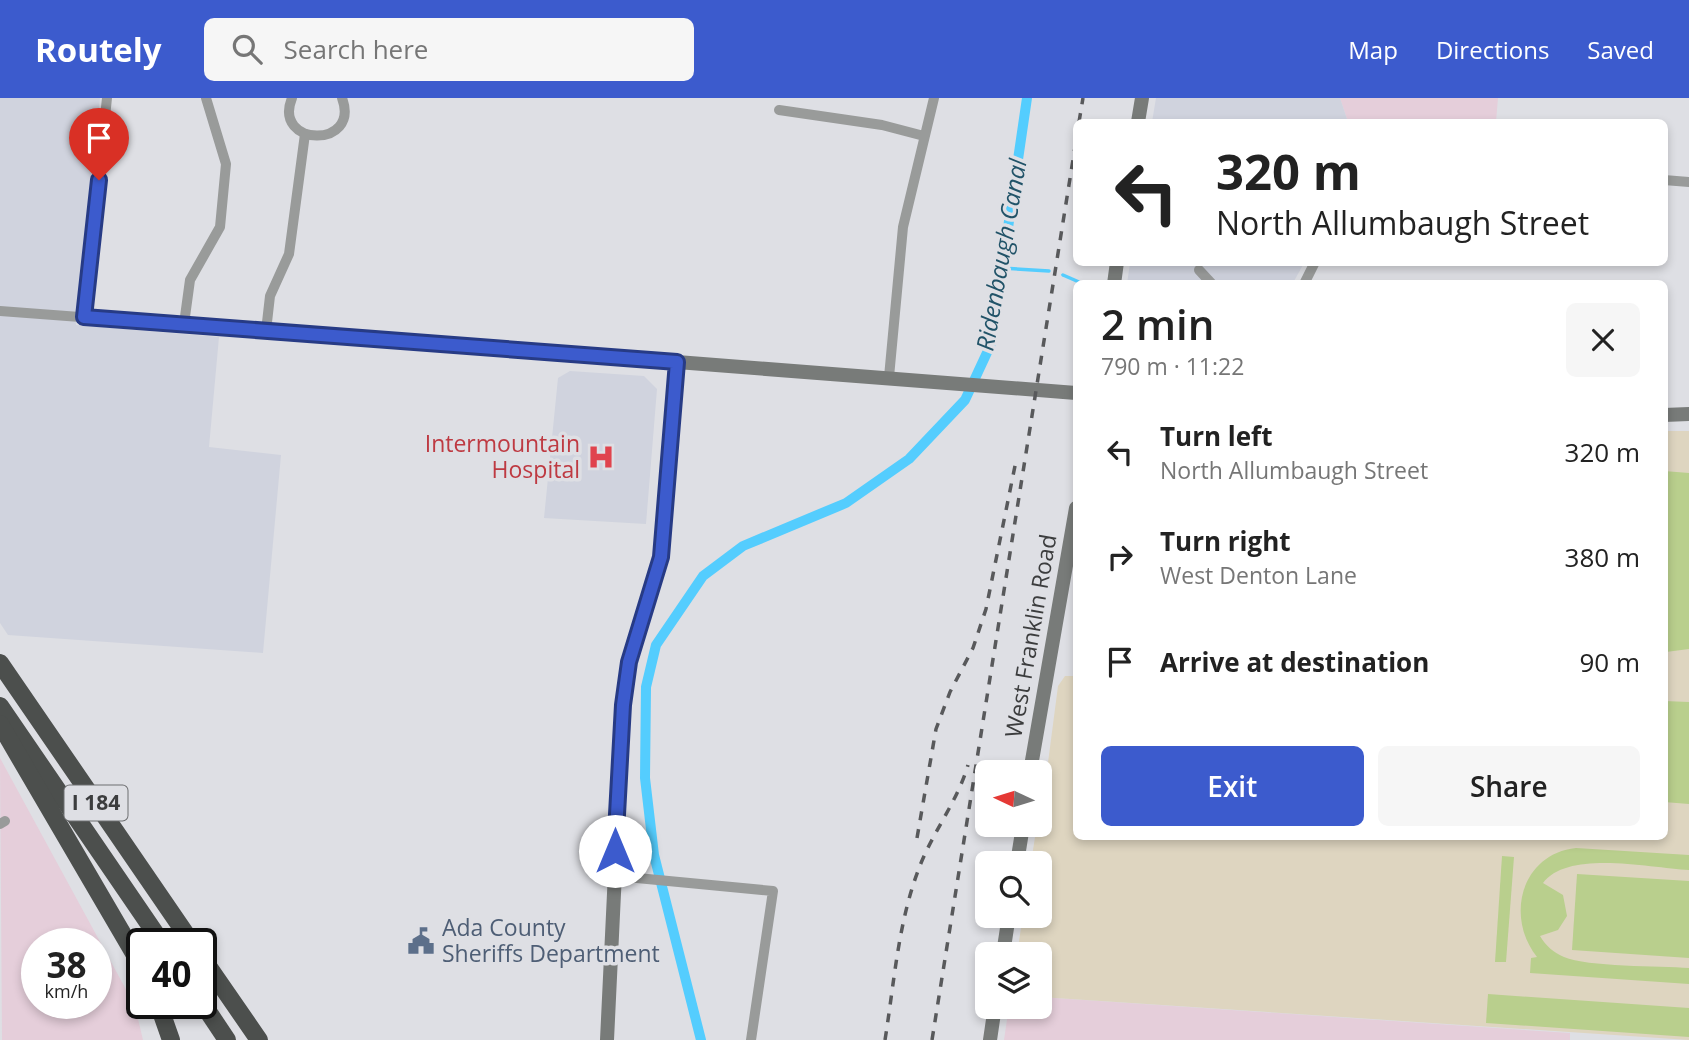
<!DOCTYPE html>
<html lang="en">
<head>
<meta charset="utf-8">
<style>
	:root { --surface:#fff; --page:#f6f6f6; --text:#222; --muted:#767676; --accent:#3c5bcd }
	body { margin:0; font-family:"Open Sans",sans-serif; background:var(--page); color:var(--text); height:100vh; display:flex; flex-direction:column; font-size:26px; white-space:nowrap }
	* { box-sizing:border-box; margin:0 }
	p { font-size:23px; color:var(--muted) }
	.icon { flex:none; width:38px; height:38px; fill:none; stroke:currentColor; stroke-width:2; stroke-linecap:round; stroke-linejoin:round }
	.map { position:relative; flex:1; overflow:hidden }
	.drawer { position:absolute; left:1073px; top:182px; width:595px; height:560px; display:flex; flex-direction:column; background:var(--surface); border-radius:10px; box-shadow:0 4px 10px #0003 }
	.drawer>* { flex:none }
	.hud { position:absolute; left:1073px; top:21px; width:595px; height:147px; border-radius:10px; box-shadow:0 4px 10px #0003; background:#fff; color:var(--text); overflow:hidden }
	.needle { width:46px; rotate:274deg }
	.buttons { position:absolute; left:975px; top:662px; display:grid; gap:14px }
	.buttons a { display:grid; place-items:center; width:77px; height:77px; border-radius:10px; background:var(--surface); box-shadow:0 4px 10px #0003; font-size:35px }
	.speed { position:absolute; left:21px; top:830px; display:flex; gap:14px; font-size:35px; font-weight:700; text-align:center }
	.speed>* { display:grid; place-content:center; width:91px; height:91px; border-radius:50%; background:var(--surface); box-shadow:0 4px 10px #0003; line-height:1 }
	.speed small { font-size:18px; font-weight:400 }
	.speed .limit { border:4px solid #111; border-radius:10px; background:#fff; color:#111 }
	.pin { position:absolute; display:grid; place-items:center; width:60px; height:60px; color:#fff; margin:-72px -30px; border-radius:50% 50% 50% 0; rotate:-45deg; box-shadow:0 0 7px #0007 }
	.pin .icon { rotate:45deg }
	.me { position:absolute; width:77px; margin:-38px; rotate:0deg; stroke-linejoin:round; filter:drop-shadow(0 0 5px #0008) }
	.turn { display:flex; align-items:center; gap:24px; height:147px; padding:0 28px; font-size:32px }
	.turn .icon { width:91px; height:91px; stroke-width:2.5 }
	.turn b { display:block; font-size:49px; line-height:60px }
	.round { display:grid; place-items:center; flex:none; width:74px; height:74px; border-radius:10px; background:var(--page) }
	.head { display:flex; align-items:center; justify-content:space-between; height:119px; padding:0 28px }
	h1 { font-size:42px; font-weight:600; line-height:52px }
	.cta { display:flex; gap:14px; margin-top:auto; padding:14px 28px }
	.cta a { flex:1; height:80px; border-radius:10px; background:var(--accent); color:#fff; font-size:28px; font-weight:600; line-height:80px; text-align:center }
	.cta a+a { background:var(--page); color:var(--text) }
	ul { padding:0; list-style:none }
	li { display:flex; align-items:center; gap:21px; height:105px; padding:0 28px }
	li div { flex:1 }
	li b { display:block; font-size:26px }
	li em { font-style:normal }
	header { display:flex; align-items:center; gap:42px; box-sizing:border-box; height:98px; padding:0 35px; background:var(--accent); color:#fff }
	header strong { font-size:33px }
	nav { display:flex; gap:38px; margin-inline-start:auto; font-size:24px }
	.search { width:490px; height:63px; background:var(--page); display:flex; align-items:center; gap:18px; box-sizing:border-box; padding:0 24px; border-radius:10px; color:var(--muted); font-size:26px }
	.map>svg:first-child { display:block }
	.commercial { fill:#e5ceda; fill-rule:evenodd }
	.built { fill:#d0d3de }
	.education { fill:#ded5c0 }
	.green { fill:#b9cf8d }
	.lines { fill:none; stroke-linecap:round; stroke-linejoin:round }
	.stream { stroke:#54cdfe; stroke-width:3.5 }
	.canal { stroke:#54cdfe; stroke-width:10 }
	.street { stroke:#999b9a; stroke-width:10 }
	.secondary { stroke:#787b79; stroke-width:14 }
	.highway { stroke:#4c4f4d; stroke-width:18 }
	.rail { stroke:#58595b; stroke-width:3.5; stroke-dasharray:9 9; stroke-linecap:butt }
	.route-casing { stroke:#273b85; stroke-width:18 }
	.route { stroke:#3c5bcd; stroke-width:12 }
	.labels { text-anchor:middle; stroke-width:7; stroke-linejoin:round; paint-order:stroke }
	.shield { fill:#dedfe4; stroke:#6d6e70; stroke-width:2 }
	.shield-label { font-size:21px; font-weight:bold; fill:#3c3d3e }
	.health-label { font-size:23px; fill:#be3a42; stroke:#dedfe4; text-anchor:end }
	.street-label { font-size:23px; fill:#3c3d3e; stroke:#dedfe4 }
	.service-label { font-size:23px; fill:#4e5e75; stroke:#dedfe4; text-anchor:start }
	.water-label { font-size:24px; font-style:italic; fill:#215368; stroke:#dedfe4 }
</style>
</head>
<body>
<header>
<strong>Routely</strong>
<div class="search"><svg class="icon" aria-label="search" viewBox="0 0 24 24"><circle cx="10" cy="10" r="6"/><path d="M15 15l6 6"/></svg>Search here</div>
<nav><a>Map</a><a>Directions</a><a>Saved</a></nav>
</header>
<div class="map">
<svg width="1689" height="942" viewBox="0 0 1689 942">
	<rect width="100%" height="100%" fill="#dedfe4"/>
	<g class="commercial">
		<polygon points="1340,0 1498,0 1496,24 1348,24"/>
		<path d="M 0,660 L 135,908 L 143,942 L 2,942 ZM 37,845 L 96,845 L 96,905 L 37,905 Z"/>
		<polygon points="1040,899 1570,935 1570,942 1004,942 1009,908 1040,908"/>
	</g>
	<g class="built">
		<polygon points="0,0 100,0 76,227 219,239 209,349 281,357 263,555 8,537 0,525"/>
		<polygon points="1156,0 1340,0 1348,24 1152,24"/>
		<polygon points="1130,165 1304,165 1293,185 1127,186"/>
		<polygon points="570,273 644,278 657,291 646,426 544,420 558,280"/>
	</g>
	<polygon class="education" points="1664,333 1689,333 1689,942 1040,899 1040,856 1017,856 1023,817 1040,817 1040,765 1031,765 1037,726 1040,726 1058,588 1065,578 1076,578 1076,738 1664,738"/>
	<g class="green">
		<polygon points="1664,373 1689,375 1689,551 1666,554"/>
		<polygon points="1664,603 1689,604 1689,706 1664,704"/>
		<path d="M 1576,750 L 1689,757 L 1689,772 C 1651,770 1568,751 1543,785 L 1563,797 L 1567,818 L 1558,832 L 1540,838 C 1545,847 1554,855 1564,859 C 1587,869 1660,868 1689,870 L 1689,886 L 1530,875 L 1531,860 L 1537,859 C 1505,819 1521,756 1576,750 Z"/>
		<polygon points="1502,758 1514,759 1506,864 1495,864"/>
		<polygon points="1577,776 1689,783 1689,860 1572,852"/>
		<polygon points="1488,896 1689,910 1689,939 1486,925"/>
	</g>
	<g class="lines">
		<g class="stream">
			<polyline points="1002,170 1049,173"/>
			<polyline points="1063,177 1079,184"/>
		</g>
		<polyline class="canal" points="701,942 654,757 645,680 646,589 656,547 703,478 743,448 846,405 909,361 965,302 991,246 1027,0"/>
		<g class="street">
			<path d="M 292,0 C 272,49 361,51 342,0"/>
			<polyline points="779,12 882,27 924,38"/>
			<polyline points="1664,82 1689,84"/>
			<polyline points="1199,172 1212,186"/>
			<polyline points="1304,186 1315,164"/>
			<polyline points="0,213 677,264"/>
			<polyline points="84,219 107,0"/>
			<polyline points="184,226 190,182 220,129 226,66 206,0"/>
			<polyline points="266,233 270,198 289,156 305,36"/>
			<polyline points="889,279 903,129 934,0"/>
			<polyline points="0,726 5,723"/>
			<polyline points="616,778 773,793 751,942"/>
		</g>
		<g class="secondary">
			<polyline points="1138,24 1142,0"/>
			<polyline points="1114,186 1117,164"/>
			<polyline points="1664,317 1689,316"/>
			<polyline points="1030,674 1076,410"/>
			<polyline points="1017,765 1022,734 1029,726"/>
			<polyline points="1003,856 1009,817"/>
			<polyline points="607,942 623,607 629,564 661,459 677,264 1076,295"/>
			<polyline points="990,942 995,908"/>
		</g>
		<g class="highway">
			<polyline points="0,565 192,845"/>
			<polyline points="0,608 162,845"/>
			<polyline points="0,626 142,869"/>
			<polyline points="201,858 259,942"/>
			<polyline points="201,903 227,942"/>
			<polyline points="158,905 171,942"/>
		</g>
		<g class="rail">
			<polyline points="1079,24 1083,0"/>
			<polyline points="917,740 936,631 950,594 973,550 986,511 1016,363"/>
			<path d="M 885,942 C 894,886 898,826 918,773 C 931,736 957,705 968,667"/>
			<polyline points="932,942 1076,43"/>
		</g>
	</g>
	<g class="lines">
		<defs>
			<polyline id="route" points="99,82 84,219 677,264 661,459 629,564 623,607 615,753"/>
		</defs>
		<use href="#route" class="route-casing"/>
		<use href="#route" class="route"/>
	</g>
	<defs>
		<symbol id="hospital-bare" viewBox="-9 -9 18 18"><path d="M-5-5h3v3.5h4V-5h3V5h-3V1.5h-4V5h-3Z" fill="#e0444e" stroke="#dedfe4" stroke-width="2.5" paint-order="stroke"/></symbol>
		<symbol id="civic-bare" viewBox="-9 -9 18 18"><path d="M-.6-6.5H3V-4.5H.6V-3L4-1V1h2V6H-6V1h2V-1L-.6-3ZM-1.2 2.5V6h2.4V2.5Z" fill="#5c6f8a" stroke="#dedfe4" stroke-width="2.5" paint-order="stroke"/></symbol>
	</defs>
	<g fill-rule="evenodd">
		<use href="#hospital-bare" x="582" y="340" width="38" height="38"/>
		<use href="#civic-bare" x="402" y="824" width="38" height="38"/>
	</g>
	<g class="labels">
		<rect class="shield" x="64.5" y="687.5" width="63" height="35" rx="5"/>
		<g class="shield-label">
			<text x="96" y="712">I 184</text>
		</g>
		<g class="health-label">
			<text x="580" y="354">Intermountain<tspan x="580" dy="26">Hospital</tspan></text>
		</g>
		<g class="street-label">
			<text transform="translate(1031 538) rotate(-80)" y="8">West Franklin Road</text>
		</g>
		<g class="service-label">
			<text x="442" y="838">Ada County<tspan x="442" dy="26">Sheriffs Department</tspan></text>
		</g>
		<g class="water-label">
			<text transform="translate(1002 157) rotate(-80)" y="8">Ridenbaugh Canal</text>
		</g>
	</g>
</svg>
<div class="buttons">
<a><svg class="needle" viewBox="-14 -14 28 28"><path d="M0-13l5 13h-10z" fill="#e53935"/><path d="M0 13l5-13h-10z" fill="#767676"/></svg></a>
<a><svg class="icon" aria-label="search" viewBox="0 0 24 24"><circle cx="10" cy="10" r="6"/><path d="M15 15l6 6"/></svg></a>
<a><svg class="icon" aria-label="layers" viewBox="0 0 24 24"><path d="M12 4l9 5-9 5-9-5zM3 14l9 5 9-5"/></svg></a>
</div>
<div class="speed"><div>38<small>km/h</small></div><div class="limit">40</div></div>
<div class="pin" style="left:99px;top:82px;background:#d93025"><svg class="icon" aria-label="arrive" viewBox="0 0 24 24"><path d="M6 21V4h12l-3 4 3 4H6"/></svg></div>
<svg class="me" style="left:615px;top:753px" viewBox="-20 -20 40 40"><circle r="19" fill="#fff"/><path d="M0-13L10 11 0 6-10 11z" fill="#3c5bcd"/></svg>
<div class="hud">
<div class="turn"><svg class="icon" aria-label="left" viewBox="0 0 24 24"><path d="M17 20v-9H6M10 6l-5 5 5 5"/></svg><div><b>320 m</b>North Allumbaugh Street</div></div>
</div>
<section class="drawer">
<div class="head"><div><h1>2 min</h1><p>790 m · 11:22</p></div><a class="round"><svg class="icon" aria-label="close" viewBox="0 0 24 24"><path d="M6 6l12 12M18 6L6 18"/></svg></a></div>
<ul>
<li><svg class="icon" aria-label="left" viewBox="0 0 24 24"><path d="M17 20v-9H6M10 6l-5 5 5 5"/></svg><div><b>Turn left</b><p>North Allumbaugh Street</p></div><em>320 m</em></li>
<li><svg class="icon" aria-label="right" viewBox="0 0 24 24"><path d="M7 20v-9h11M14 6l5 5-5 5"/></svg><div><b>Turn right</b><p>West Denton Lane</p></div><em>380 m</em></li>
<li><svg class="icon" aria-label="arrive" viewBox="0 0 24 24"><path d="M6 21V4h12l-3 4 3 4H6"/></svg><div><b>Arrive at destination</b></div><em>90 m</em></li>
</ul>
<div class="cta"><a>Exit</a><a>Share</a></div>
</section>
</div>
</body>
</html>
